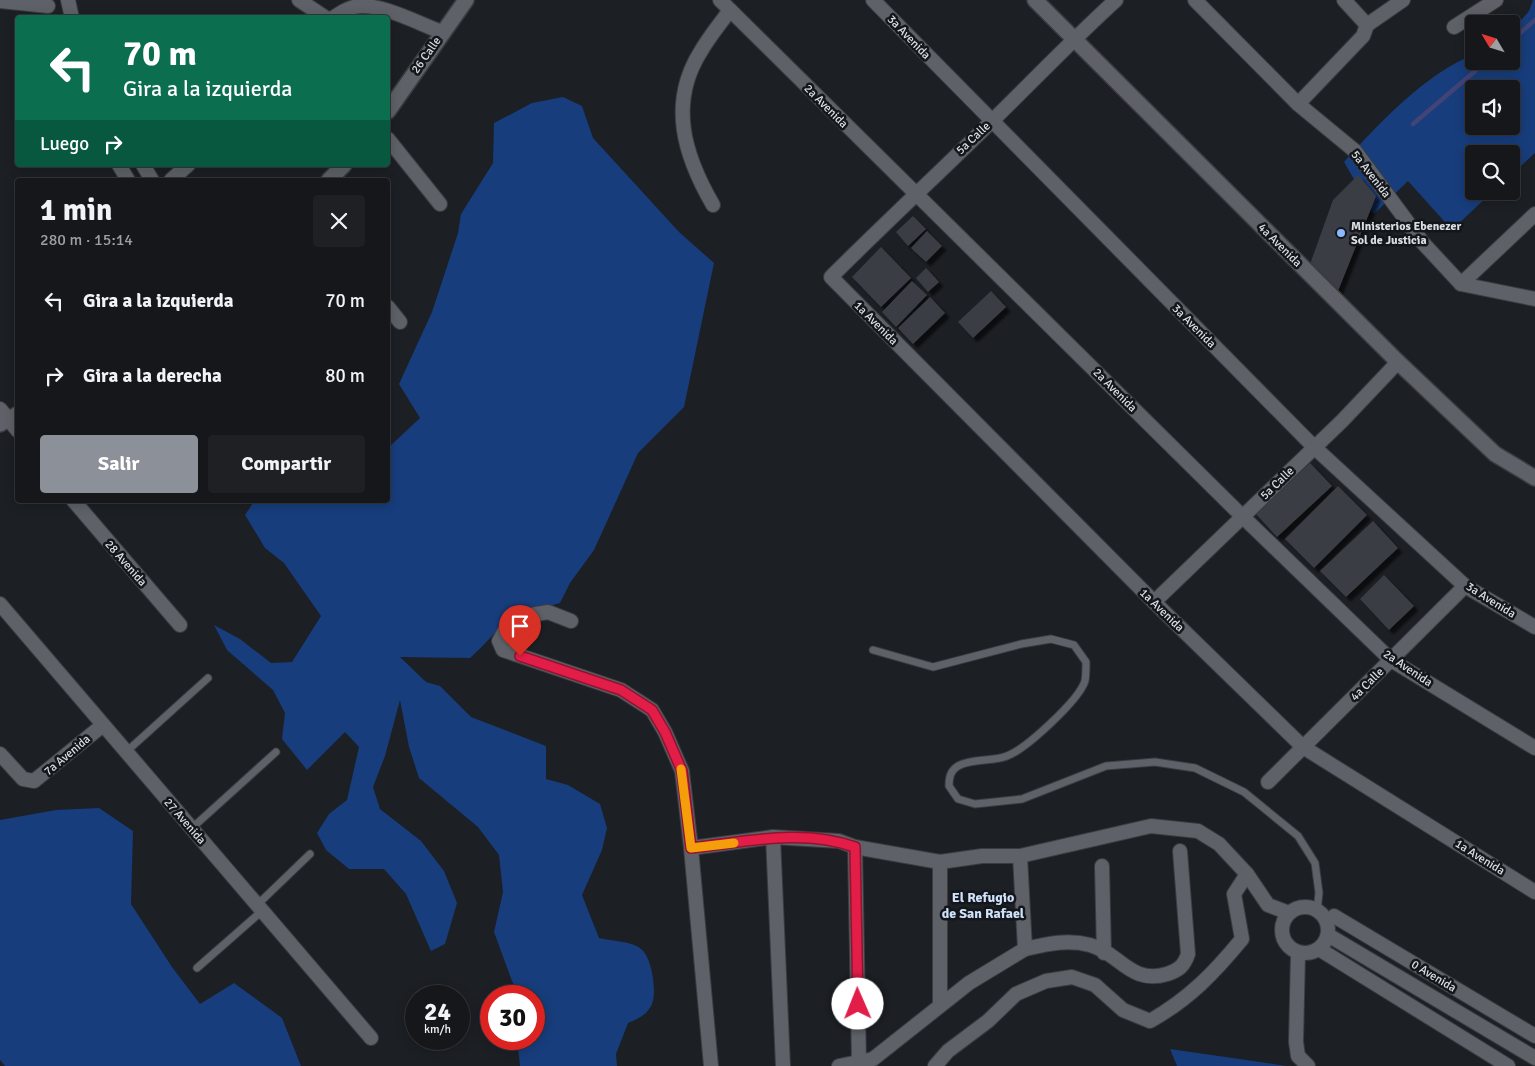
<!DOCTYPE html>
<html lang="es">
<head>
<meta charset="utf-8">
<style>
	:root { --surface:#15171b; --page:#1e2024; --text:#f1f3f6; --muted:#9d9fa3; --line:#34363a; --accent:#8c9099 }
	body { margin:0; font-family:Signika,sans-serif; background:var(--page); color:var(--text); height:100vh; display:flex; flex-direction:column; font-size:19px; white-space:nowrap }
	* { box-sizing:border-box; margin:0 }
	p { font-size:16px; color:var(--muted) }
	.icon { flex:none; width:28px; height:28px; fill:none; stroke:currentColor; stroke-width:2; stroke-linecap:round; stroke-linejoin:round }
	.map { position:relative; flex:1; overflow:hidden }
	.side { position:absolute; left:15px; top:178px; width:375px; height:325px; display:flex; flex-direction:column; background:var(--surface); border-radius:5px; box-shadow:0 2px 12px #0003,0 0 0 1px var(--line) }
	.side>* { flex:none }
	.guide { position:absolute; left:15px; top:15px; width:375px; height:152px; border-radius:5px; box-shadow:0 2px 12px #0003,0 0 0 1px var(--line); background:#0b6e4f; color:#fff; overflow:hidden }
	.needle { width:32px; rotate:308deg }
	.fabs { position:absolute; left:1465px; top:15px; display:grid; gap:10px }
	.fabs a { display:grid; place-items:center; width:55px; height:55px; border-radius:5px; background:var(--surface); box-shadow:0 2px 12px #0003,0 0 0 1px var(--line); font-size:25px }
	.speed { position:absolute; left:405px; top:985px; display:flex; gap:10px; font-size:25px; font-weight:700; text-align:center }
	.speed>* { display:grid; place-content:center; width:65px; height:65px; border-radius:50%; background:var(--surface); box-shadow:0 2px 12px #0003,0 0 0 1px var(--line); line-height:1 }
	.speed small { font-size:12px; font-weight:400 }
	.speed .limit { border:8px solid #d22; background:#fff; color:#111 }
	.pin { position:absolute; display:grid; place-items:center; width:42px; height:42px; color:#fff; margin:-51px -21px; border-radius:50% 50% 50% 0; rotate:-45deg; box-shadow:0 0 5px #0007 }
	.pin .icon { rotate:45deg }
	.me { position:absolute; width:55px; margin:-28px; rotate:359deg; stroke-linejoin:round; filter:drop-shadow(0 0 4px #0008) }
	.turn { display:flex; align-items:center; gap:18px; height:105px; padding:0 25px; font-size:22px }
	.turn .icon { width:65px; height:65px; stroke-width:2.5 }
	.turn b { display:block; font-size:35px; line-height:42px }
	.then { display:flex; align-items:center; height:48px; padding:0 25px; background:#0003; gap:10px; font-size:19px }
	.round { display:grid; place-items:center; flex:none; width:52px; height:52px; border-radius:5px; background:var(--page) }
	.overview { display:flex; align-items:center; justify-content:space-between; height:85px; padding:0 25px }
	h1 { font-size:30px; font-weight:700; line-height:38px }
	.action { display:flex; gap:10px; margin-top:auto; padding:10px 25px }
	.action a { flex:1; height:58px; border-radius:5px; background:var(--accent); color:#fff; font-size:20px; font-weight:700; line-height:58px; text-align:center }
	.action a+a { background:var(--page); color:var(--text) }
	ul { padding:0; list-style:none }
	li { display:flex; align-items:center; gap:15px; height:75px; padding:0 25px }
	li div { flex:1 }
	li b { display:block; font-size:19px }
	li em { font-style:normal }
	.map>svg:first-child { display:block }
	.green { fill:#173d7c; fill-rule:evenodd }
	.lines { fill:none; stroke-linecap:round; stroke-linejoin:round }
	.stream { stroke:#424376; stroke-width:4.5 }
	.building { fill:#3b3e44; filter:url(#shadow) }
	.service-casing { stroke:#3a3c40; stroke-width:9 }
	.minor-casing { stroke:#3a3c40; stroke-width:16 }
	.tertiary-casing { stroke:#3a3c40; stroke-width:18 }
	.service { stroke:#5e6268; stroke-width:7 }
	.minor { stroke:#5e6268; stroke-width:14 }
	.tertiary { stroke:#5e6268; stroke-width:15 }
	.route-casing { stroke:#92132f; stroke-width:12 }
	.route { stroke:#e11d48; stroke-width:9 }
	.slow { stroke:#f59e0b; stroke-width:9 }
	.poi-dot { fill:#8eb8fd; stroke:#13161b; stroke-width:2 }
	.labels { text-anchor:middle; stroke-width:5; stroke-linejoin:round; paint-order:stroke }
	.street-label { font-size:12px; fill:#dcdfe2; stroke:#13161b }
	.poi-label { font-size:12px; font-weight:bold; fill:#dcdfe2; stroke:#13161b; text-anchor:start }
	.neighbourhood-label { font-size:14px; font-weight:bold; fill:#d0e1fb; stroke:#13161b }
</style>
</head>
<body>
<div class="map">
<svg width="1535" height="1066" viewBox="0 0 1535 1066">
	<defs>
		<filter id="shadow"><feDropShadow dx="4.5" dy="4.5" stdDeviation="1" flood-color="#0009"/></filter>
	</defs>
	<rect width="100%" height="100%" fill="#1c1f24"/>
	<g class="green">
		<path d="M 1533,0 L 1535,0 L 1535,153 L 1511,175 L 1511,154 L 1474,154 L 1474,191 L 1493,191 L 1452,230 L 1408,181 L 1374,214 L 1344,162 C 1375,127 1429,70 1474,55 L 1474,61 L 1511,61 L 1511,32 L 1529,11 ZM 1474,89 L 1511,89 L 1511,126 L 1474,126 Z"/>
		<path d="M 563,97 L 582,106 L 593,138 L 679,232 L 714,263 L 684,407 L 638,453 L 594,550 L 570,583 L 560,603 L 535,610 L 516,610 C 500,626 487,643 470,658 L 400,657 L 426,682 L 440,686 L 471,717 L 546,746 L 546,779 L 568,785 L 600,804 L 607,828 L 602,850 L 582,895 L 599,938 C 611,941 632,941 641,949 C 652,957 657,992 652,1004 C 647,1015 638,1019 628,1023 L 616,1054 L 617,1066 L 520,1066 L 518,1047 L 520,1039 L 534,1039 L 534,996 L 519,996 L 512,981 L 494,932 L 503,892 L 499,855 L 478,827 L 419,778 L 409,747 L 400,700 L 385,756 L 373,787 L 380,809 L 421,841 L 444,871 L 457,903 L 445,944 L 431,951 L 406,894 L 384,869 L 349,869 L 326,850 L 317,833 L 329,814 L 347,800 L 359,747 L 345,732 L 307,770 L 282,739 L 285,713 L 273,690 L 227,650 L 214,625 L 240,639 L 271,663 L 292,662 L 321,616 L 284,563 L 265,548 L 245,515 L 255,500 L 388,500 L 388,448 L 420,418 L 399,384 L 432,312 L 458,233 L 461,214 L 493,163 L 494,123 L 532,103 Z"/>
		<polygon points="99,808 133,831 131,904 172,967 200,1004 234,983 282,1018 301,1066 5,1066 0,1060 0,820 56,810"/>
		<polygon points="1170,1049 1287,1066 1177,1066"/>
	</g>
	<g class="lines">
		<g class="stream">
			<polyline points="1511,41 1535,20"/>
			<polyline points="1413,124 1487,61"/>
		</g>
	</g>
	<g class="building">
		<polygon points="1358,175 1376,196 1338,291 1309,267 1333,200"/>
		<polygon points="913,216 926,229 908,246 896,232"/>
		<polygon points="927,231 942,246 926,262 911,248"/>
		<polygon points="881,247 911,278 881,307 852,277"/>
		<polygon points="926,268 939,282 928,292 916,278"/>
		<polygon points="912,281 927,295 896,327 882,312"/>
		<polygon points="991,291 1006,307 973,338 958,322"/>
		<polygon points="930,297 945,313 913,344 898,328"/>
		<polygon points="1310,463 1332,486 1277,537 1256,514"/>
		<polygon points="1338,486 1367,515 1314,568 1285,539"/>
		<polygon points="1373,521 1398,548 1346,597 1320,571"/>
		<polygon points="1384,575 1414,606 1389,630 1360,599"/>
	</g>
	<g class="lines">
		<defs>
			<g id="service">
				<path d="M 873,650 L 933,667 L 1021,644 L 1051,639 L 1074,645 L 1086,662 C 1086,668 1086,675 1085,681 C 1079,700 1026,749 1007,756 C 992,762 972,758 958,766 C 950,771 949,778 949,786 L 958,799 L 975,804 L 1022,799 L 1106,766 L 1155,762 L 1195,768 L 1244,792 L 1298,836 L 1315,863 L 1319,893 L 1317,910"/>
				<polyline points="126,752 208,678"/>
				<polyline points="192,828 276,752"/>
				<polyline points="257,905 310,854"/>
				<polyline points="197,968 262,911"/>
			</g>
			<g id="minor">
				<polyline points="68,0 72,18"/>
				<polyline points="299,0 326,18"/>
				<polyline points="720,0 1243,517 1391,660 1535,748"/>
				<polyline points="873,0 1314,447 1465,586 1535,627"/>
				<path d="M 1116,0 C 1073,39 1033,81 991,122 C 938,174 884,224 831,277 L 1154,602 L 1303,747 L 1535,892"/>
				<polyline points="1195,0 1298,104 1355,151 1423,243 1461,284 1535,299"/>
				<polyline points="1344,0 1367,25"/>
				<polyline points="0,1 48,6"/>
				<path d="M 333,18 C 340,13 346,9 354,7 C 378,1 419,24 442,32"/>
				<polyline points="1454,27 1496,0"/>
				<polyline points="1298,104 1363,36 1367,25 1403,0"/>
				<polyline points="388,139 440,204"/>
				<polyline points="119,165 128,180"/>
				<polyline points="143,165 152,180"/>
				<polyline points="171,180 188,165"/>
				<path d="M 713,205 C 684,155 668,103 701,51 C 709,37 720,24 730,10"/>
				<polyline points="1461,284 1535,214"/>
				<polyline points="388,307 400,322"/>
				<polyline points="0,409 18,431"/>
				<polyline points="73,500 180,625"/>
				<polyline points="1154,602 1342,421 1398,362"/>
				<polyline points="0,604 371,1038"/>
				<polyline points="571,621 548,612 519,617 505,630 499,641 503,650 621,690 652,710 665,732 682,771 691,848 773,837 839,841 855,847 940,862 982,856 1020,856 1151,826 1198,831 1219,844 1247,874 1268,905 1289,913"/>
				<polyline points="0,754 23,779 34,781 103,725"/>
				<polyline points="1268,782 1465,586"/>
				<polyline points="773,837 783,1066"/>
				<polyline points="855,847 859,1063"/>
				<polyline points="691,848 711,1066"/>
				<polyline points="1102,866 1104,953"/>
				<circle cx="1305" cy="930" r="23"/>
				<polyline points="1334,916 1535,1036"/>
				<polyline points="1328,935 1535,1058"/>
				<path d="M 1025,949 C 1047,944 1067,939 1090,945 C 1120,953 1130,985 1167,974 C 1179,970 1184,966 1188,954 L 1180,851"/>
				<polyline points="1319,949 1508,1066"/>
				<polyline points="1298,953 1296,1042 1298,1056 1308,1066"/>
				<polyline points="940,1004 940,862"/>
				<polyline points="839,1066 873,1059 969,983 1025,949 1020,856"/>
				<path d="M 935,1066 L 948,1051 L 988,1021 L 1016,994 L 1046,981 L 1072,977 L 1095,985 L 1123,1010 L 1150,1021 C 1189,999 1214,973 1242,939 L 1234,894 L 1247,874"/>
			</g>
			<g id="tertiary">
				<polyline points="1035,0 1398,362 1495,454 1535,478"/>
				<polyline points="388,111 466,0"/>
				<polyline points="329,180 344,165"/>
				<polyline points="0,424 18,414"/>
			</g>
		</defs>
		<use href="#service" class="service-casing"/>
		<use href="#minor" class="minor-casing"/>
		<use href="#tertiary" class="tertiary-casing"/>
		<use href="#service" class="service"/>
		<use href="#minor" class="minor"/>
		<use href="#tertiary" class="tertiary"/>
	</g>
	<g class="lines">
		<defs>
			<path id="route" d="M 520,656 L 621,690 L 652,710 L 665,732 L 682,771 L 691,848 C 745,842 802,828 855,847 L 858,1004"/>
		</defs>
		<use href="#route" class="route-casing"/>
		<use href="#route" class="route"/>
		<polyline class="slow" points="681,769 691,848 734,843"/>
	</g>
	<circle class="poi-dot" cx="1341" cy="233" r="5"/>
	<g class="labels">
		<g class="street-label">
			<text transform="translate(909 37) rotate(46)" y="4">3a Avenida</text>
			<text transform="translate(426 55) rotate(-55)" y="4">26 Calle</text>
			<text transform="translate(826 106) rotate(45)" y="4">2a Avenida</text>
			<text transform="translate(973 138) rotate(-43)" y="4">5a Calle</text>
			<text transform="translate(1371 174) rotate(52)" y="4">5a Avenida</text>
			<text transform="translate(1280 245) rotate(45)" y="4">4a Avenida</text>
			<text transform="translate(876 323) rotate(45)" y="4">1a Avenida</text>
			<text transform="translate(1194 326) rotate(45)" y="4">3a Avenida</text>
			<text transform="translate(1115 390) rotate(45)" y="4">2a Avenida</text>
			<text transform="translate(1277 483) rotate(-44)" y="4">5a Calle</text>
			<text transform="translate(126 563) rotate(49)" y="4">28 Avenida</text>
			<text transform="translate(1491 600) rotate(32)" y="4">3a Avenida</text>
			<text transform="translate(1162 610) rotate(44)" y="4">1a Avenida</text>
			<text transform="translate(1408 668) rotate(34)" y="4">2a Avenida</text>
			<text transform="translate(1367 684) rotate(-45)" y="4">4a Calle</text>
			<text transform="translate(67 755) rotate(-40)" y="4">7a Avenida</text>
			<text transform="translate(185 821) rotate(49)" y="4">27 Avenida</text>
			<text transform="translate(1480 857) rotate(32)" y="4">1a Avenida</text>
			<text transform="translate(1434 976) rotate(31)" y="4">0 Avenida</text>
		</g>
		<g class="poi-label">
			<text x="1351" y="230">MInisterios Ebenezer<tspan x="1351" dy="14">Sol de Justicia</tspan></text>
		</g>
		<g class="neighbourhood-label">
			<text x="983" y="902">El Refugio<tspan x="983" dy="16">de San Rafael</tspan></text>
		</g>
	</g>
</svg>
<div class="fabs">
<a><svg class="needle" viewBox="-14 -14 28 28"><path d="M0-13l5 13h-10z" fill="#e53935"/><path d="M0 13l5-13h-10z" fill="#9d9fa3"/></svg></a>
<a><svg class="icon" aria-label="sound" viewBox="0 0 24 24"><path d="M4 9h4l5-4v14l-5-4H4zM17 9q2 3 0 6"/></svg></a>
<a><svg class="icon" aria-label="search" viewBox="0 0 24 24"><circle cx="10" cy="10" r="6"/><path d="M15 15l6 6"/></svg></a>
</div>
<div class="speed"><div>24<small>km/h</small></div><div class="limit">30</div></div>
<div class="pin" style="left:520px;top:656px;background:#d93025"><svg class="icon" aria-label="arrive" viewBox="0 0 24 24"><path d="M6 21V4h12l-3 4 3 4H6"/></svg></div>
<svg class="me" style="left:858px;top:1004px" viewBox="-20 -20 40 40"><circle r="19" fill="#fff"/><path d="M0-13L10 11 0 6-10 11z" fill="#e11d48"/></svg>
<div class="guide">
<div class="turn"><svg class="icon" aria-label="left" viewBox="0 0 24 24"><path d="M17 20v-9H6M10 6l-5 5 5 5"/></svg><div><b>70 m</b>Gira a la izquierda</div></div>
<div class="then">Luego<svg class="icon" aria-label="right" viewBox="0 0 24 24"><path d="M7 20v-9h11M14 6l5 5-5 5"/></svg></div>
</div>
<section class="side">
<div class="overview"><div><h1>1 min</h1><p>280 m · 15:14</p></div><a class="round"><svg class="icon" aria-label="close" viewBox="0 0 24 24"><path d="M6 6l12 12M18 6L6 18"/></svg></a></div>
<ul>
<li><svg class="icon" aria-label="left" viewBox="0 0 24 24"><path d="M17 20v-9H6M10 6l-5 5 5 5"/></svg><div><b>Gira a la izquierda</b></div><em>70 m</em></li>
<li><svg class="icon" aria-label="right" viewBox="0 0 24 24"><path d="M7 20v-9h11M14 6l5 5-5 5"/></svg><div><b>Gira a la derecha</b></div><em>80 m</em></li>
</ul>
<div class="action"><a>Salir</a><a>Compartir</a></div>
</section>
</div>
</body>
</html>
